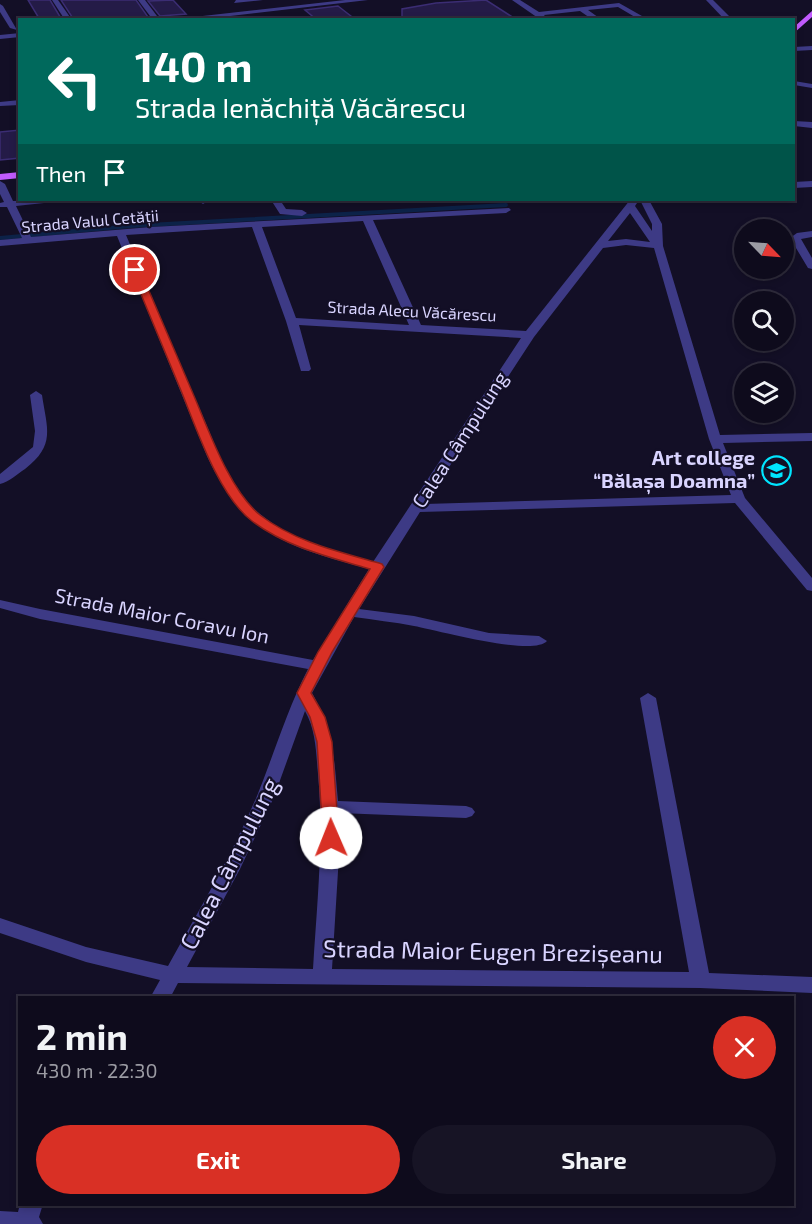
<!DOCTYPE html>
<html lang="en">
<head>
<meta charset="utf-8">
<style>
	:root { --surface:#0e0b1c; --page:#171425; --text:#f1f3f6; --muted:#9b9ba3; --line:#2e2b3b; --accent:#d93025 }
	body { margin:0; font-family:"Exo 2",sans-serif; background:var(--page); color:var(--text); height:100vh; display:flex; flex-direction:column; font-size:22px; white-space:nowrap }
	* { box-sizing:border-box; margin:0 }
	p { font-size:20px; color:var(--muted) }
	.icon { flex:none; width:33px; height:33px; fill:none; stroke:currentColor; stroke-width:2; stroke-linecap:round; stroke-linejoin:round }
	.map { position:relative; flex:1; overflow:hidden }
	.drawer { position:absolute; left:18px; top:996px; width:776px; height:210px; display:flex; flex-direction:column; background:var(--surface); border-radius:0px; box-shadow:0 3px 9px #0003,0 0 0 2px var(--line) }
	.drawer>* { flex:none }
	.top-card { position:absolute; left:18px; top:18px; width:777px; height:183px; border-radius:0px; box-shadow:0 3px 9px #0003,0 0 0 2px var(--line); background:#00695c; color:#fff; overflow:hidden }
	.needle { width:39px; rotate:115deg }
	.buttons { position:absolute; left:734px; top:219px; display:grid; gap:12px }
	.buttons a { display:grid; place-items:center; width:60px; height:60px; border-radius:50%; background:var(--surface); box-shadow:0 3px 9px #0003,0 0 0 2px var(--line); font-size:30px }
	.pin { position:absolute; display:grid; place-items:center; width:51px; height:51px; color:#fff; margin:-26px; border:3px solid #fff; border-radius:50%; box-shadow:0 2px 6px #0007 }
	.me { position:absolute; width:66px; margin:-33px; rotate:359deg; stroke-linejoin:round; filter:drop-shadow(0 0 4px #0008) }
	.turn { display:flex; align-items:center; gap:21px; height:126px; padding:0 18px; font-size:27px }
	.turn .icon { width:78px; height:78px; stroke-width:2.5 }
	.turn b { display:block; font-size:42px; line-height:51px }
	.then { display:flex; align-items:center; height:57px; padding:0 18px; background:#0003; gap:12px; font-size:22px }
	.round { display:grid; place-items:center; flex:none; width:63px; height:63px; border-radius:32px; background:var(--page) }
	.summary { display:flex; align-items:center; justify-content:space-between; height:102px; padding:0 18px }
	h1 { font-size:36px; font-weight:700; line-height:45px }
	.cta { display:flex; gap:12px; margin-top:auto; padding:12px 18px }
	.cta a { flex:1; height:69px; border-radius:36px; background:var(--accent); color:#fff; font-size:24px; font-weight:700; line-height:69px; text-align:center }
	.cta a+a { background:var(--page); color:var(--text) }
	.map>svg:first-child { display:block }
	.lines { fill:none; stroke-linecap:round; stroke-linejoin:round }
	.stream { stroke:#0c2248; stroke-width:4 }
	.building { fill:#241b47; stroke:#3b2d73; stroke-width:1.5 }
	.minor { fill:#3d3a85; fill-rule:evenodd }
	.major { fill:#c25bff; fill-rule:evenodd }
	.route { fill:#d93025; stroke:#8d1f18; stroke-width:1.5 }
	.labels { text-anchor:middle; stroke-width:4.5; stroke-linejoin:round; paint-order:stroke }
	.far-street-label { font-size:16px; fill:#d9d4ff; stroke:#130f26 }
	.street-label { font-size:20px; fill:#d9d4ff; stroke:#130f26 }
	.poi-label { font-size:20px; font-weight:bold; fill:#d9d4ff; stroke:#130f26; text-anchor:end }
	.near-street-label { font-size:24px; fill:#d9d4ff; stroke:#130f26 }
</style>
</head>
<body>
<div class="map">
<svg width="812" height="1224" viewBox="0 0 812 1224">
	<rect width="100%" height="100%" fill="#130f26"/>
	<g class="lines">
		<polyline class="stream" points="0,238 131,226 506,205"/>
	</g>
	<g class="building">
		<polygon points="28,0 50,0 62,20 40,20"/>
		<polygon points="61,0 136,0 148,17 74,20"/>
		<polygon points="173,0 186,14 160,16 148,1"/>
		<polygon points="486,0 517,20 402,20 402,9 436,3"/>
		<polygon points="338,6 356,20 317,20 305,10"/>
		<polygon points="20,130 20,158 0,160 0,132"/>
	</g>
	<g class="lines">
		<g class="minor">
			<polygon points="52,0 58,0 72,20 65,20"/>
			<polygon points="138,0 145,0 160,20 153,20"/>
			<polygon points="236,0 263,0 234,3"/>
			<polygon points="345,0 368,0 196,20 167,20"/>
			<polygon points="512,0 520,0 539,12 619,3 649,20 640,20 618,7 588,10 602,20 593,20 580,11 544,15 548,20 541,20"/>
			<polygon points="706,0 713,0 733,20 725,20"/>
			<polygon points="0,4 3,6 17,30 10,28 0,12"/>
			<polygon points="20,33 20,37 0,39 0,35"/>
			<polygon points="812,46 812,50 794,51 794,47"/>
			<polygon points="794,81 812,84 812,88 794,85"/>
			<polygon points="20,100 20,105 0,106 0,102"/>
			<polygon points="794,121 812,122 812,128 794,126"/>
			<path d="M 0,181 L 5,184 L 13,201 L 49,200 L 44,203 L 16,206 L 31,237 L 151,227 L 509,208 L 511,210 L 506,213 L 373,220 L 421,325 L 526,331 L 630,200 L 639,200 L 635,206 L 652,231 L 652,224 L 640,200 L 649,200 L 662,224 L 663,246 L 720,435 L 812,433 L 812,441 L 723,443 L 745,498 L 812,578 L 812,591 L 807,590 L 735,503 L 420,512 L 359,609 L 414,616 L 489,633 L 539,636 L 547,641 C 533,657 436,630 414,626 C 394,622 374,620 354,617 L 312,693 C 334,733 334,758 338,801 L 466,806 L 472,808 L 475,812 L 472,816 L 466,818 L 339,813 L 340,839 L 332,969 L 689,972 L 640,698 L 648,693 L 656,698 L 709,973 L 812,977 L 812,993 L 700,988 L 178,983 L 170,998 L 150,998 L 160,980 L 86,962 L 0,933 L 0,918 L 86,947 L 168,966 C 199,910 232,855 257,796 C 274,754 287,710 308,669 L 40,619 L 0,608 L 0,600 L 40,609 L 313,660 L 369,569 C 289,547 244,536 207,456 L 117,236 L 0,246 L 0,240 L 22,238 L 7,207 L 0,207 L 0,203 L 4,202 L 0,194 ZM 630,213 L 650,242 L 626,239 L 608,241 ZM 363,221 L 409,325 L 296,318 L 262,227 ZM 252,227 L 286,321 L 301,371 L 309,371 L 311,369 L 299,325 L 521,338 L 373,562 C 334,551 292,541 260,514 C 229,489 217,448 201,412 C 175,354 151,294 126,235 ZM 626,245 L 654,248 L 709,439 L 731,495 L 425,504 L 534,337 L 603,248 ZM 305,711 C 316,730 316,753 318,774 C 324,839 317,903 313,969 L 187,967 L 240,869 L 274,797 Z"/>
			<polygon points="812,181 812,187 794,188 794,182"/>
			<polygon points="197,200 207,200 208,201 203,204"/>
			<polygon points="271,200 280,200 286,209 302,210 307,213 302,216 280,214"/>
			<polygon points="812,231 812,237 801,239 812,258 812,269 808,268 790,238 797,233"/>
			<path d="M 36,391 L 42,395 C 47,429 56,445 25,469 C 17,474 9,482 0,484 L 0,474 L 33,447 L 35,431 L 30,395 Z"/>
			<polygon points="20,1204 43,1204 39,1217 43,1224 0,1224 0,1211 18,1212"/>
		</g>
		<g class="major">
			<polygon points="812,11 812,17 794,33 794,27"/>
			<polygon points="20,172 20,178 0,180 0,174"/>
		</g>
	</g>
	<path class="route" d="M 132,268 L 140,270 C 158,312 176,354 194,396 C 209,431 230,491 260,515 C 295,542 340,552 382,564 L 384,567 L 332,652 L 311,693 L 325,717 L 332,742 L 339,838 L 337,843 L 325,843 L 323,838 L 317,742 L 310,717 L 297,693 L 318,652 L 370,569 C 329,557 286,547 252,521 C 219,496 197,430 182,393 C 165,352 148,311 131,270 Z"/>
	<defs>
		<symbol id="school-ring" viewBox="-11 -11 22 22"><circle r="9.5" fill="#130f26" stroke="#00e5ff" stroke-width="1.5"/><path d="M0-5L7-2L0 1L-7-2ZM-4 1L0 2.5L4 1V4Q0 6-4 4Z" fill="#00e5ff"/></symbol>
	</defs>
	<g fill-rule="evenodd">
		<use href="#school-ring" x="760" y="454" width="33" height="33"/>
	</g>
	<g class="labels">
		<g class="far-street-label">
			<text transform="translate(90 221) rotate(-5)" y="6">Strada Valul Cetății</text>
			<text transform="translate(412 311) rotate(3)" y="6">Strada Alecu Văcărescu</text>
		</g>
		<g class="street-label">
			<text transform="translate(460 440) rotate(-57)" y="7">Calea Câmpulung</text>
			<text transform="translate(162 616) rotate(11)" y="7">Strada Maior Coravu Ion</text>
		</g>
		<g class="poi-label">
			<text x="755" y="465">Art college<tspan x="755" dy="23">“Bălașa Doamna”</tspan></text>
		</g>
		<g class="near-street-label">
			<text transform="translate(230 864) rotate(-63)" y="8">Calea Câmpulung</text>
			<text transform="translate(493 952) rotate(1)" y="8">Strada Maior Eugen Brezișeanu</text>
		</g>
	</g>
</svg>
<div class="buttons">
<a><svg class="needle" viewBox="-14 -14 28 28"><path d="M0-13l5 13h-10z" fill="#e53935"/><path d="M0 13l5-13h-10z" fill="#9b9ba3"/></svg></a>
<a><svg class="icon" aria-label="search" viewBox="0 0 24 24"><circle cx="10" cy="10" r="6"/><path d="M15 15l6 6"/></svg></a>
<a><svg class="icon" aria-label="layers" viewBox="0 0 24 24"><path d="M12 4l9 5-9 5-9-5zM3 14l9 5 9-5"/></svg></a>
</div>
<div class="pin" style="left:135px;top:270px;background:#d93025"><svg class="icon" aria-label="arrive" viewBox="0 0 24 24"><path d="M6 21V4h12l-3 4 3 4H6"/></svg></div>
<svg class="me" style="left:331px;top:838px" viewBox="-20 -20 40 40"><circle r="19" fill="#fff"/><path d="M0-13L10 11 0 6-10 11z" fill="#d93025"/></svg>
<div class="top-card">
<div class="turn"><svg class="icon" aria-label="left" viewBox="0 0 24 24"><path d="M17 20v-9H6M10 6l-5 5 5 5"/></svg><div><b>140 m</b>Strada Ienăchiță Văcărescu</div></div>
<div class="then">Then<svg class="icon" aria-label="arrive" viewBox="0 0 24 24"><path d="M6 21V4h12l-3 4 3 4H6"/></svg></div>
</div>
<section class="drawer">
<div class="summary"><div><h1>2 min</h1><p>430 m · 22:30</p></div><a class="round" style="background:#d93025;color:#fff"><svg class="icon" aria-label="close" viewBox="0 0 24 24"><path d="M6 6l12 12M18 6L6 18"/></svg></a></div>
<div class="cta"><a>Exit</a><a>Share</a></div>
</section>
</div>
</body>
</html>
